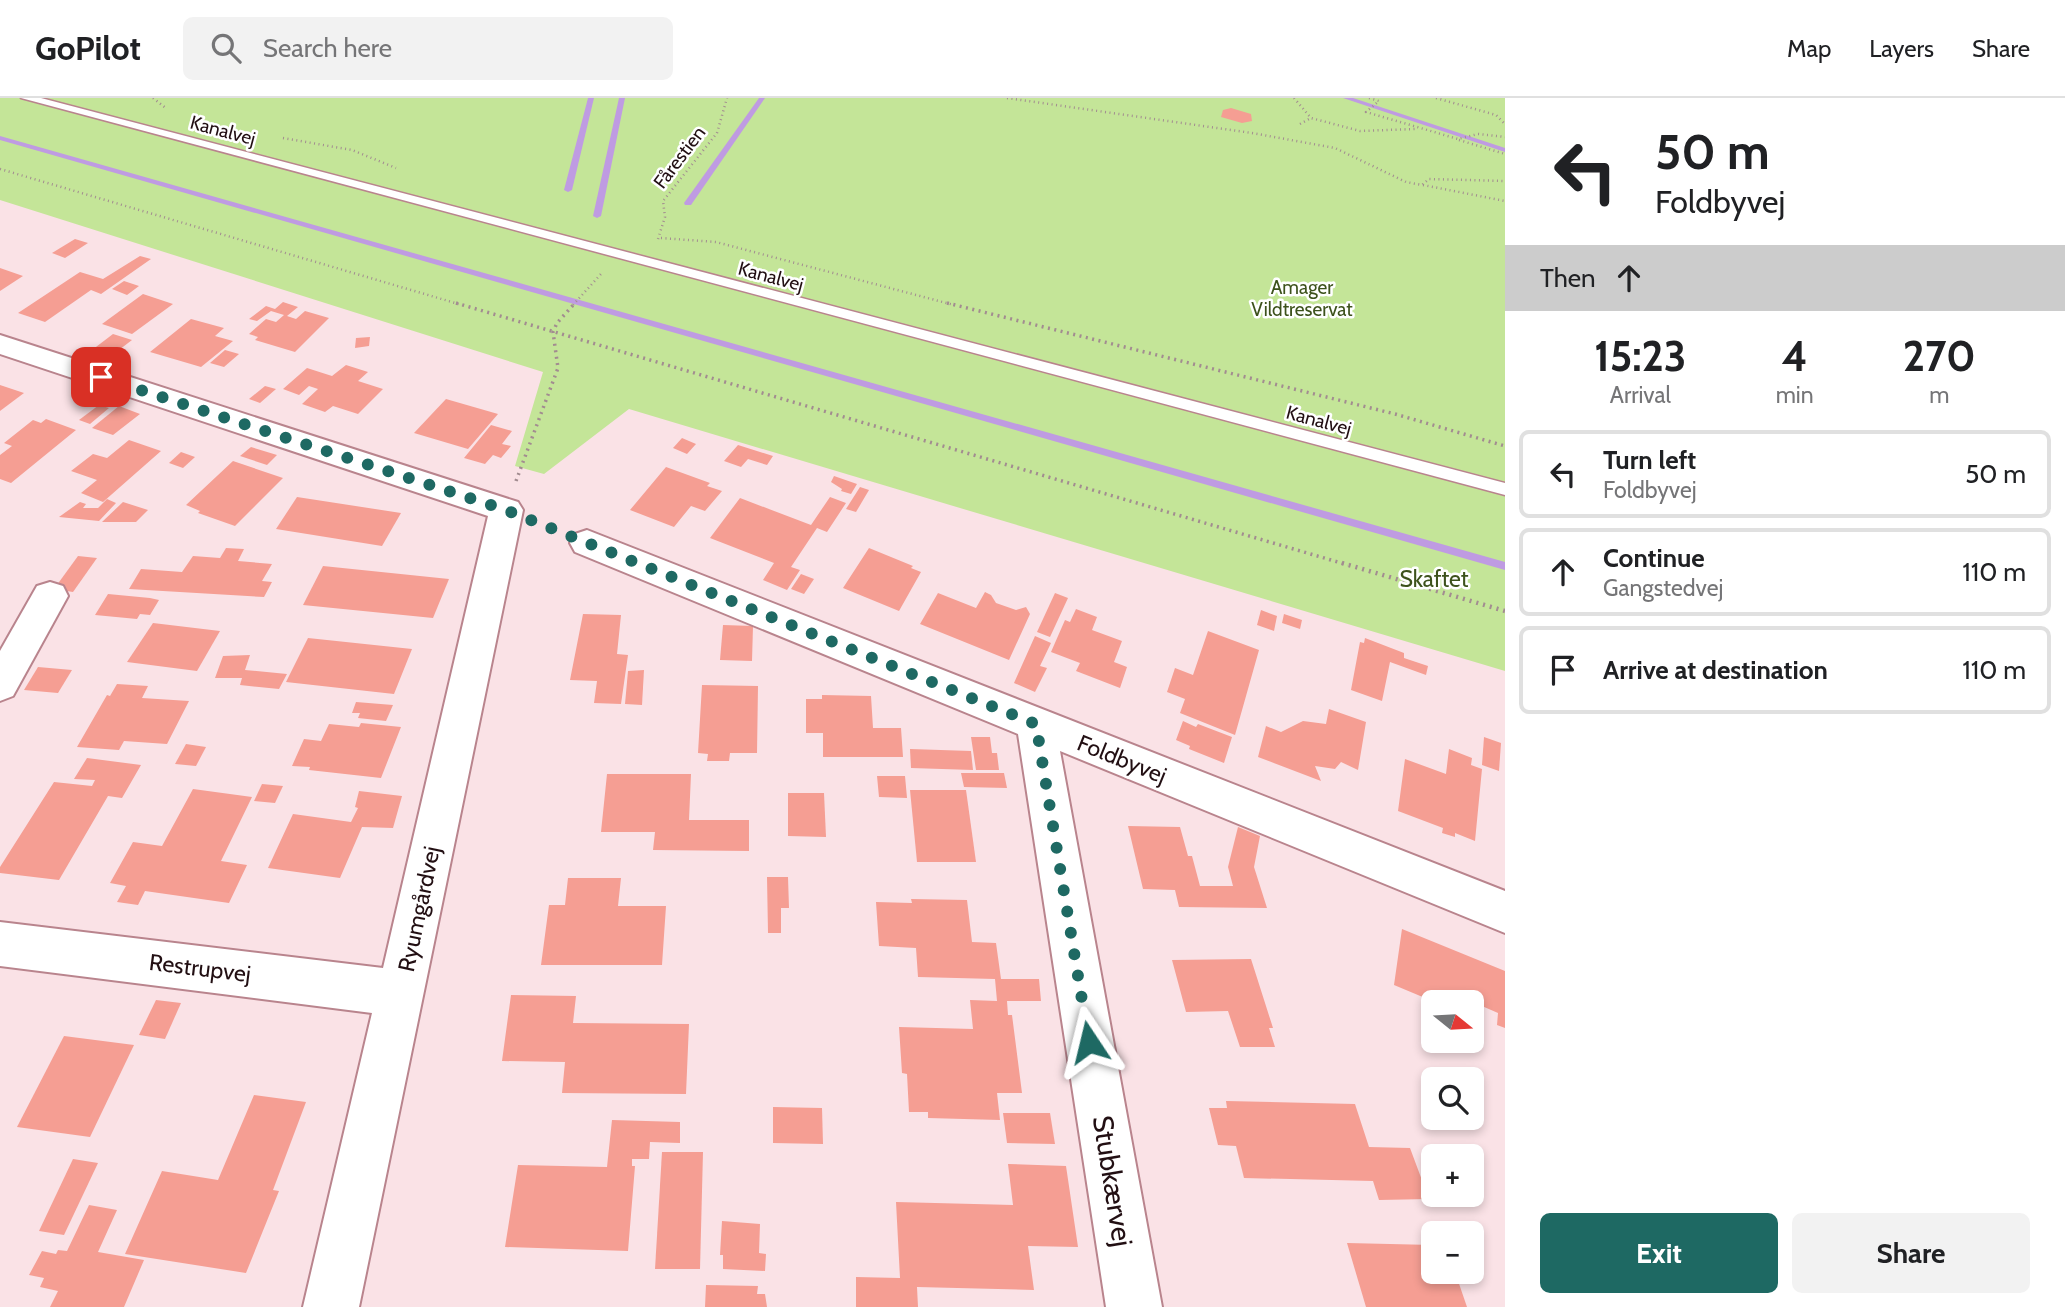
<!DOCTYPE html>
<html lang="en">
<head>
<meta charset="utf-8">
<style>
	:root { --surface:#fff; --page:#f2f2f2; --text:#202124; --muted:#757577; --line:#e0e0e0; --accent:#1e6963 }
	body { margin:0; font-family:Cabin,sans-serif; background:var(--page); color:var(--text); height:100vh; display:flex; flex-direction:column; font-size:26px; white-space:nowrap }
	* { box-sizing:border-box; margin:0 }
	p { font-size:23px; color:var(--muted) }
	.icon { flex:none; width:38px; height:38px; fill:none; stroke:currentColor; stroke-width:2; stroke-linecap:round; stroke-linejoin:round }
	.map { position:relative; flex:1; overflow:hidden }
	.details { display:flex; flex-direction:column; background:var(--surface); width:560px }
	.details>* { flex:none }
	.hud { background:#fff; color:var(--text); overflow:hidden }
	.needle { width:46px; rotate:108deg }
	.fabs { position:absolute; left:1421px; top:892px; display:grid; gap:14px }
	.fabs a { display:grid; place-items:center; width:63px; height:63px; border-radius:10px; background:var(--surface); box-shadow:0 4px 10px #0003; font-size:35px }
	.pin { position:absolute; display:grid; place-items:center; width:60px; height:60px; color:#fff; margin:-30px; border-radius:14px; box-shadow:0 4px 10px #0006 }
	.me { position:absolute; width:77px; margin:-38px; rotate:350deg; stroke-linejoin:round; filter:drop-shadow(0 0 5px #0008) }
	.turn { display:flex; align-items:center; gap:24px; height:147px; padding:0 35px; font-size:32px }
	.turn .icon { width:91px; height:91px; stroke-width:2.5 }
	.turn b { display:block; font-size:49px; line-height:60px }
	.then { display:flex; align-items:center; height:66px; padding:0 35px; background:#0003; gap:14px; font-size:26px }
	.eta { display:flex; justify-content:space-evenly; align-items:center; height:119px; text-align:center }
	.eta b { font-size:42px; font-weight:700; line-height:49px }
	.action { display:flex; gap:14px; margin-top:auto; padding:14px 35px }
	.action a { flex:1; height:80px; border-radius:10px; background:var(--accent); color:#fff; font-size:28px; font-weight:700; line-height:80px; text-align:center }
	.action a+a { background:var(--page); color:var(--text) }
	ul { padding:0; list-style:none }
	li { display:flex; align-items:center; gap:21px; height:88px; margin:0 14px 10px; padding:0 21px; border:4px solid var(--line); border-radius:10px }
	li div { flex:1 }
	li b { display:block; font-size:26px }
	li em { font-style:normal }
	header { display:flex; align-items:center; gap:42px; box-sizing:border-box; height:98px; padding:0 35px; background:var(--surface); border-bottom:2px solid var(--line) }
	header strong { font-size:33px }
	nav { display:flex; gap:38px; margin-inline-start:auto; font-size:24px }
	.search { width:490px; height:63px; background:var(--page); display:flex; align-items:center; gap:18px; box-sizing:border-box; padding:0 24px; border-radius:10px; color:var(--muted); font-size:26px }
	main { display:flex; flex:1; min-height:0 }
	.map>svg:first-child { display:block }
	.green { fill:#c4e598 }
	.lines { fill:none; stroke-linecap:round; stroke-linejoin:round }
	.stream { fill:#bf9be2; fill-rule:evenodd }
	.building { fill:#f59e93 }
	.lane-casing { stroke:#b9848d; stroke-width:3 }
	.street-casing { stroke:#b9848d; stroke-width:4 }
	.path-far2 { stroke:#a28c90; stroke-width:2.5; stroke-dasharray:1 3.5; stroke-linecap:butt }
	.path-far1 { stroke:#a28c90; stroke-width:3.5; stroke-dasharray:2 4.5; stroke-linecap:butt }
	.path { stroke:#a28c90; stroke-width:4.5; stroke-dasharray:2 5; stroke-linecap:butt }
	.lane { fill:#fff; fill-rule:evenodd }
	.street { fill:#fff; fill-rule:evenodd }
	.route { stroke:#1e6963; stroke-width:12; stroke-dasharray:0 21.6 }
	.labels { text-anchor:middle; stroke-width:5; stroke-linejoin:round; paint-order:stroke }
	.far-street-label { font-size:19px; fill:#220f13; stroke:#fff }
	.far-park-label { font-size:19px; fill:#3d521c; stroke:#fff }
	.park-label { font-size:23px; fill:#3d521c; stroke:#fff }
	.street-label { font-size:23px; fill:#220f13; stroke:#fff }
	.near-street-label { font-size:28px; fill:#220f13; stroke:#fff }
</style>
</head>
<body>
<header>
<strong>GoPilot</strong>
<div class="search"><svg class="icon" aria-label="search" viewBox="0 0 24 24"><circle cx="10" cy="10" r="6"/><path d="M15 15l6 6"/></svg>Search here</div>
<nav><a>Map</a><a>Layers</a><a>Share</a></nav>
</header>
<main>
<div class="map">
<svg width="1505" height="1209" viewBox="0 0 1505 1209">
	<rect width="100%" height="100%" fill="#fae2e6"/>
	<polygon class="green" points="0,0 1505,0 1505,573 629,311 544,376 515,368 543,274 0,102"/>
	<g class="lines">
		<g class="stream">
			<polygon points="588,0 594,0 572,92 568,94 564,92"/>
			<polygon points="619,0 625,0 601,118 597,120 593,118"/>
			<polygon points="759,0 765,0 691,107 685,107 684,105"/>
			<polygon points="1343,0 1353,0 1505,50 1505,54"/>
			<polygon points="0,38 1505,464 1505,472 0,42"/>
		</g>
	</g>
	<g class="building">
		<polygon points="1231,10 1251,16 1252,23 1242,25 1221,19 1223,12"/>
		<polygon points="75,141 88,145 65,160 52,155"/>
		<polygon points="140,158 151,161 101,196 91,192 45,224 18,215 80,174 103,181"/>
		<polygon points="0,170 23,178 0,193"/>
		<polygon points="124,183 139,188 127,197 112,191"/>
		<polygon points="143,196 173,206 132,236 102,226"/>
		<polygon points="283,204 298,209 287,218 296,221 305,213 329,220 295,254 255,242 258,239 249,236 266,221 276,224 284,217 271,213 257,223 249,221 266,208 275,211"/>
		<polygon points="191,221 224,230 215,238 233,243 201,269 150,254"/>
		<polygon points="113,236 132,242 111,258 92,252"/>
		<polygon points="370,239 369,248 355,250 356,240"/>
		<polygon points="225,252 239,256 224,269 210,265"/>
		<polygon points="346,267 368,274 358,283 383,291 358,316 333,308 325,314 302,306 318,291 309,288 299,297 283,291 307,270 332,278"/>
		<polygon points="0,287 24,295 0,313"/>
		<polygon points="265,288 276,291 260,305 249,301"/>
		<polygon points="446,301 498,316 468,351 414,335"/>
		<polygon points="99,307 109,310 90,326 79,322"/>
		<polygon points="119,308 140,316 113,337 92,330"/>
		<polygon points="46,321 76,332 11,385 0,381 0,357 12,348 4,345 33,322 41,325"/>
		<polygon points="491,327 512,333 502,346 511,348 501,360 493,357 485,366 464,360"/>
		<polygon points="682,340 696,346 687,356 673,350"/>
		<polygon points="129,342 161,353 103,404 81,395 97,382 71,373 93,356 107,360"/>
		<polygon points="738,347 773,358 767,367 748,361 741,369 724,363"/>
		<polygon points="251,349 277,357 267,367 240,358"/>
		<polygon points="181,354 195,359 183,370 169,365"/>
		<polygon points="233,363 283,380 235,428 198,415 200,413 186,407"/>
		<polygon points="666,369 710,385 707,388 722,393 705,413 691,408 674,429 630,412"/>
		<polygon points="834,378 857,386 851,396 841,393 842,391 831,384"/>
		<polygon points="860,389 869,392 856,414 846,411"/>
		<polygon points="297,399 401,415 382,448 276,431"/>
		<polygon points="830,399 846,405 827,434 817,430 791,469 800,472 787,492 763,482 774,465 710,440 740,400 811,427"/>
		<polygon points="107,401 116,405 99,423 59,419 80,404 86,406 83,410 98,410"/>
		<polygon points="123,404 148,412 136,424 102,424"/>
		<polygon points="226,450 244,451 238,463 272,466 262,483 272,484 264,499 129,491 141,471 182,474 193,458 220,460"/>
		<polygon points="869,450 913,468 911,470 921,474 899,513 843,490"/>
		<polygon points="78,458 97,460 73,494 54,491"/>
		<polygon points="323,468 449,481 433,520 303,507"/>
		<polygon points="801,476 814,481 804,496 791,491"/>
		<polygon points="985,494 991,497 996,505 1016,512 1026,509 1030,516 1009,562 920,526 938,495 976,510"/>
		<polygon points="1055,495 1068,500 1050,539 1037,534"/>
		<polygon points="108,496 150,500 159,502 150,517 140,516 137,521 95,517"/>
		<polygon points="1076,511 1097,519 1092,532 1122,543 1114,564 1127,569 1120,590 1076,573 1080,565 1051,554 1065,522 1070,524"/>
		<polygon points="1261,512 1277,518 1274,533 1257,527"/>
		<polygon points="583,516 621,517 617,556 628,557 621,606 594,605 597,583 570,582"/>
		<polygon points="1284,516 1302,522 1300,531 1282,525"/>
		<polygon points="153,525 220,533 197,573 127,564"/>
		<polygon points="723,527 753,528 752,563 720,562"/>
		<polygon points="1208,533 1259,552 1235,637 1180,615 1185,601 1167,594 1175,570 1193,577"/>
		<polygon points="1035,538 1051,545 1040,568 1047,570 1035,594 1014,585"/>
		<polygon points="308,540 412,551 394,596 286,584"/>
		<polygon points="1365,540 1404,555 1404,560 1428,568 1426,577 1390,564 1382,603 1351,592 1360,544 1364,545"/>
		<polygon points="250,557 245,572 287,576 279,591 240,587 242,580 215,580 223,558"/>
		<polygon points="38,569 72,572 58,595 24,592"/>
		<polygon points="644,572 642,607 625,606 628,573"/>
		<polygon points="117,586 148,588 142,600 189,603 167,646 124,643 119,652 77,649 107,597 110,598"/>
		<polygon points="702,587 758,588 757,655 730,655 729,663 707,663 708,656 698,655"/>
		<polygon points="822,597 871,598 873,630 901,630 903,659 823,659 823,635 806,635 806,601 822,601"/>
		<polygon points="356,604 393,607 386,623 358,620 360,615 352,615"/>
		<polygon points="1329,611 1366,624 1358,672 1341,664 1335,671 1315,668 1321,683 1258,659 1266,628 1281,634 1303,623 1326,626"/>
		<polygon points="1183,623 1196,629 1198,626 1232,639 1224,665 1189,651 1190,648 1176,642"/>
		<polygon points="361,625 401,629 381,680 309,672 310,669 292,668 304,641 321,643 329,626 359,629"/>
		<polygon points="971,639 990,639 992,655 997,655 999,672 976,672"/>
		<polygon points="1484,639 1501,645 1499,673 1482,667"/>
		<polygon points="186,646 206,649 196,668 175,666"/>
		<polygon points="910,651 971,653 973,672 911,670"/>
		<polygon points="1449,651 1472,660 1471,667 1482,671 1475,743 1455,735 1455,739 1442,735 1443,730 1398,713 1405,661 1446,676"/>
		<polygon points="87,660 141,667 122,700 108,698 59,782 0,775 0,769 54,684 92,688 95,682 74,681"/>
		<polygon points="961,675 1004,675 1007,690 964,689"/>
		<polygon points="607,676 691,676 689,722 749,722 749,753 653,752 655,734 601,734"/>
		<polygon points="877,678 905,678 907,700 879,699"/>
		<polygon points="262,686 283,688 275,705 254,703"/>
		<polygon points="193,691 252,699 221,763 247,767 229,805 145,793 138,807 117,804 126,788 110,785 133,744 162,748"/>
		<polygon points="910,692 966,692 976,764 917,764"/>
		<polygon points="359,693 402,698 393,730 362,729 340,780 268,770 293,716 351,724 358,710 355,709"/>
		<polygon points="788,695 824,695 826,739 788,738"/>
		<polygon points="1128,728 1180,729 1188,758 1192,758 1200,788 1233,788 1228,769 1238,729 1260,738 1254,769 1267,810 1179,809 1175,792 1143,791"/>
		<polygon points="767,779 788,779 789,810 781,810 781,835 768,835"/>
		<polygon points="568,780 621,780 618,808 666,808 662,867 541,867 549,807 565,807"/>
		<polygon points="911,801 967,802 972,844 996,845 1001,881 1039,881 1041,903 1007,903 1008,917 1012,917 1022,995 997,995 1000,1022 928,1020 928,1014 909,1014 907,976 902,975 899,929 973,931 970,902 997,903 995,881 918,879 916,850 879,848 876,804 912,805"/>
		<polygon points="1402,831 1505,873 1505,930 1497,927 1498,915 1452,895 1451,905 1437,905 1394,887"/>
		<polygon points="1251,861 1273,930 1269,930 1275,949 1240,949 1228,913 1186,914 1172,862"/>
		<polygon points="511,897 576,898 573,925 689,926 686,996 562,995 565,964 502,963"/>
		<polygon points="156,902 181,905 165,941 139,937"/>
		<polygon points="64,938 134,947 90,1039 17,1029"/>
		<polygon points="254,997 306,1004 273,1092 279,1093 246,1175 125,1156 162,1073 218,1082"/>
		<polygon points="1226,1003 1355,1006 1369,1049 1410,1050 1429,1101 1379,1102 1373,1083 1244,1080 1236,1048 1218,1047 1209,1010 1227,1010"/>
		<polygon points="773,1009 822,1010 823,1046 773,1045"/>
		<polygon points="1003,1015 1050,1015 1055,1046 1007,1045"/>
		<polygon points="612,1022 680,1024 680,1045 650,1044 649,1061 632,1061 632,1068 635,1068 628,1153 505,1149 518,1067 607,1069"/>
		<polygon points="662,1054 703,1054 700,1171 655,1171"/>
		<polygon points="73,1061 98,1065 64,1137 39,1133"/>
		<polygon points="1008,1066 1066,1068 1078,1149 1028,1148 1034,1192 917,1189 918,1209 856,1209 856,1179 900,1180 896,1104 1013,1107"/>
		<polygon points="89,1107 117,1112 98,1154 144,1162 124,1209 50,1209 58,1193 40,1189 44,1180 29,1177 42,1153 56,1156 58,1152 67,1153"/>
		<polygon points="722,1123 760,1126 759,1155 766,1156 765,1173 723,1171 723,1157 720,1157"/>
		<polygon points="1347,1145 1433,1147 1433,1174 1455,1174 1467,1209 1366,1209"/>
		<polygon points="706,1187 758,1188 757,1196 765,1196 767,1209 705,1209"/>
	</g>
	<g class="lines">
		<defs>
			<polygon id="lane" points="21,0 41,0 1505,385 1505,397"/>
			<g id="street">
				<polygon points="0,237 518,404 523,412 359,1209 303,1209 372,915 0,868 0,824 383,870 488,418 0,256"/>
				<polygon points="587,432 1505,793 1505,835 1060,653 1162,1209 1106,1209 1018,636 575,454 570,445 575,436"/>
				<polygon points="50,484 63,488 68,498 13,598 0,603 0,553 37,488"/>
			</g>
		</defs>
		<use href="#lane" class="lane-casing"/>
		<use href="#street" class="street-casing"/>
		<g class="path-far2">
			<polyline points="153,0 167,11"/>
			<polyline points="1007,0 1252,35 1335,50 1406,84 1422,87 1429,81 1505,83"/>
			<polyline points="1294,0 1311,20 1360,33 1415,31"/>
			<polyline points="1369,0 1379,3 1366,14 1458,41 1478,36 1505,39"/>
			<polyline points="1436,0 1496,17 1505,26"/>
			<polyline points="1300,26 1311,20"/>
			<polyline points="283,40 352,52 396,70"/>
			<polyline points="1459,42 1505,56"/>
			<polyline points="0,71 462,207"/>
			<polyline points="1423,87 1505,103"/>
			<polyline points="661,140 716,144 954,207"/>
			<polyline points="658,141 665,119 663,103 717,35 727,0"/>
			<polyline points="573,207 601,176"/>
		</g>
		<g class="path-far1">
			<polyline points="456,205 1348,467"/>
			<polyline points="947,205 1395,316 1505,348"/>
			<polyline points="516,383 558,270 553,234 557,225 575,205"/>
		</g>
		<polyline class="path" points="1342,465 1505,513"/>
		<use href="#lane" class="lane"/>
		<use href="#street" class="street"/>
	</g>
	<g class="lines">
		<polyline class="route" points="101,279 506,412 1036,626 1089,944"/>
	</g>
	<g class="labels">
		<g class="far-street-label">
			<text transform="translate(223 32) rotate(15)" y="7">Kanalvej</text>
			<text transform="translate(679 59) rotate(-53)" y="7">Fårestien</text>
			<text transform="translate(771 178) rotate(15)" y="7">Kanalvej</text>
			<text transform="translate(1319 322) rotate(15)" y="7">Kanalvej</text>
		</g>
		<g class="far-park-label">
			<text x="1302" y="196">Amager<tspan x="1302" dy="22">Vildtreservat</tspan></text>
		</g>
		<g class="park-label">
			<text x="1434" y="489">Skaftet</text>
		</g>
		<g class="street-label">
			<text transform="translate(1122 661) rotate(22)" y="8">Foldbyvej</text>
			<text transform="translate(419 811) rotate(-78)" y="8">Ryumgårdvej</text>
			<text transform="translate(200 870) rotate(7)" y="8">Restrupvej</text>
		</g>
		<g class="near-street-label">
			<text transform="translate(1113 1083) rotate(81)" y="10">Stubkærvej</text>
		</g>
	</g>
</svg>
<div class="fabs">
<a><svg class="needle" viewBox="-14 -14 28 28"><path d="M0-13l5 13h-10z" fill="#e53935"/><path d="M0 13l5-13h-10z" fill="#757577"/></svg></a>
<a><svg class="icon" aria-label="search" viewBox="0 0 24 24"><circle cx="10" cy="10" r="6"/><path d="M15 15l6 6"/></svg></a>
<a>+</a>
<a>−</a>
</div>
<div class="pin" style="left:101px;top:279px;background:#d93025"><svg class="icon" aria-label="arrive" viewBox="0 0 24 24"><path d="M6 21V4h12l-3 4 3 4H6"/></svg></div>
<svg class="me" style="left:1089px;top:944px" viewBox="-20 -20 40 40"><path d="M0-17L14 15 0 8-14 15z" fill="#1e6963" stroke="#fff" stroke-width="4"/></svg>
</div>
<section class="details">
<div class="hud">
<div class="turn"><svg class="icon" aria-label="left" viewBox="0 0 24 24"><path d="M17 20v-9H6M10 6l-5 5 5 5"/></svg><div><b>50 m</b>Foldbyvej</div></div>
<div class="then">Then<svg class="icon" aria-label="ahead" viewBox="0 0 24 24"><path d="M12 20V5M6 11l6-6 6 6"/></svg></div>
</div>
<div class="eta">
<div><b>15:23</b><p>Arrival</p></div>
<div><b>4</b><p>min</p></div>
<div><b>270</b><p>m</p></div>
</div>
<ul>
<li><svg class="icon" aria-label="left" viewBox="0 0 24 24"><path d="M17 20v-9H6M10 6l-5 5 5 5"/></svg><div><b>Turn left</b><p>Foldbyvej</p></div><em>50 m</em></li>
<li><svg class="icon" aria-label="ahead" viewBox="0 0 24 24"><path d="M12 20V5M6 11l6-6 6 6"/></svg><div><b>Continue</b><p>Gangstedvej</p></div><em>110 m</em></li>
<li><svg class="icon" aria-label="arrive" viewBox="0 0 24 24"><path d="M6 21V4h12l-3 4 3 4H6"/></svg><div><b>Arrive at destination</b></div><em>110 m</em></li>
</ul>
<div class="action"><a>Exit</a><a>Share</a></div>
</section>
</main>
</body>
</html>
